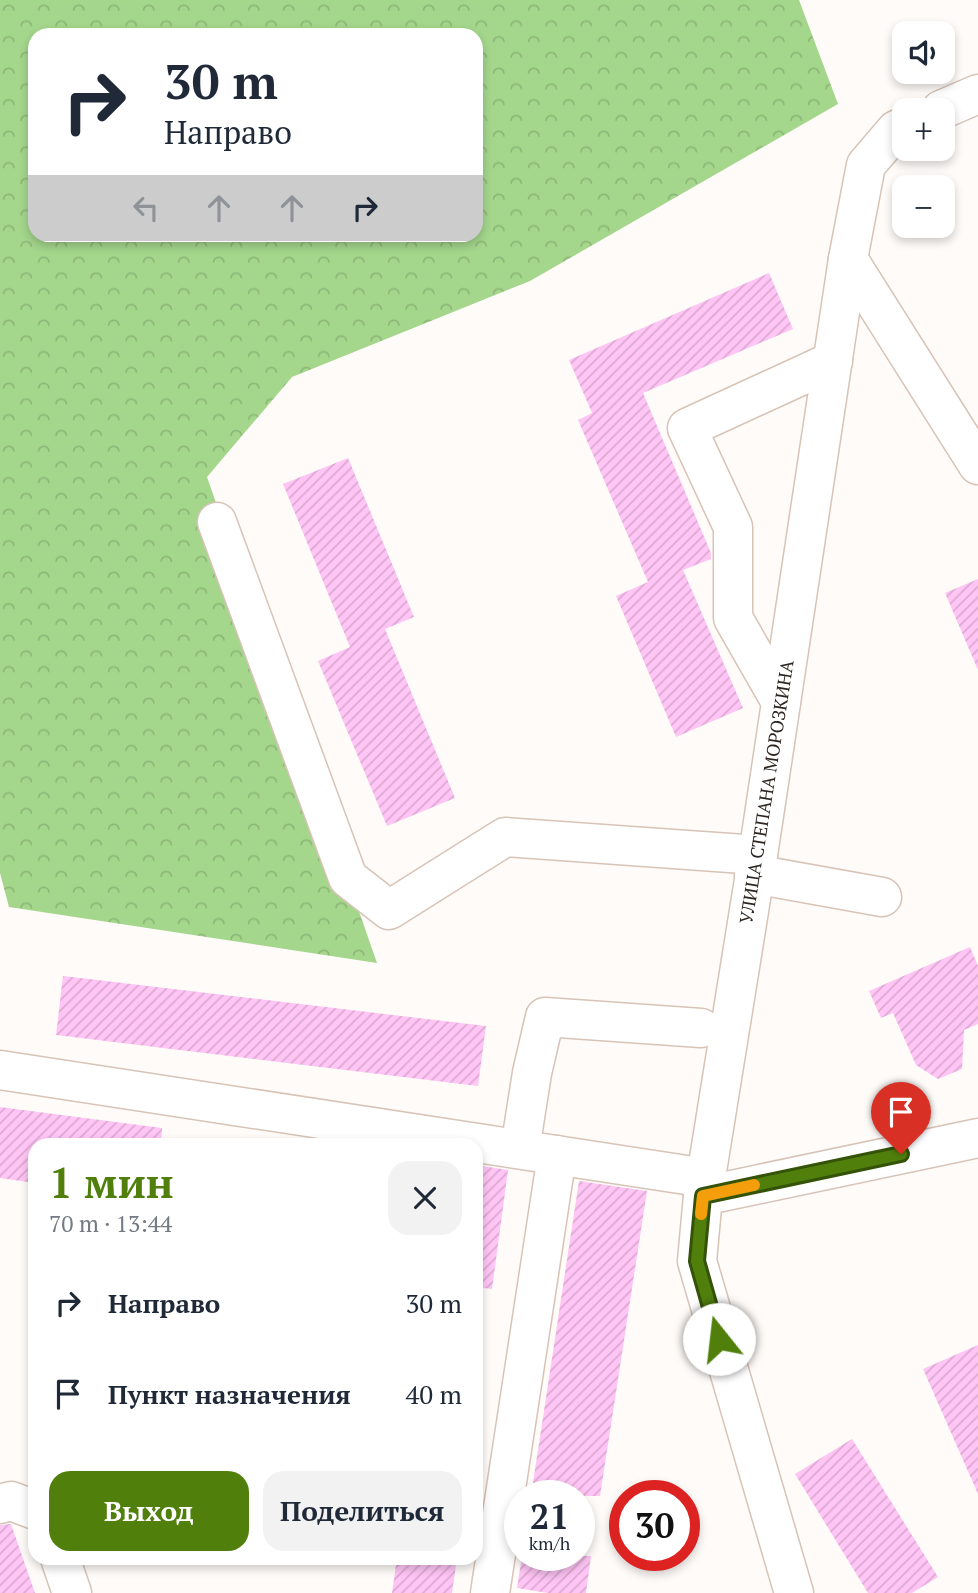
<!DOCTYPE html>
<html lang="ru">
<head>
<meta charset="utf-8">
<style>
	:root { --surface:#fff; --page:#f2f2f3; --text:#1f2937; --muted:#747a83; --accent:#507f0c }
	body { margin:0; font-family:"PT Serif",serif; background:var(--page); color:var(--text); height:100vh; display:flex; flex-direction:column; font-size:26px; white-space:nowrap }
	* { box-sizing:border-box; margin:0 }
	p { font-size:23px; color:var(--muted) }
	.icon { flex:none; width:38px; height:38px; fill:none; stroke:currentColor; stroke-width:2; stroke-linecap:round; stroke-linejoin:round }
	.map { position:relative; flex:1; overflow:hidden }
	.details { position:absolute; left:28px; top:1138px; width:455px; height:427px; display:flex; flex-direction:column; background:var(--surface); border-radius:21px; box-shadow:0 4px 10px #0003 }
	.details>* { flex:none }
	.guide { position:absolute; left:28px; top:28px; width:455px; height:214px; border-radius:21px; box-shadow:0 4px 10px #0003; background:#fff; color:var(--text); overflow:hidden }
	.fabs { position:absolute; left:892px; top:21px; display:grid; gap:14px }
	.fabs a { display:grid; place-items:center; width:63px; height:63px; border-radius:14px; background:var(--surface); box-shadow:0 4px 10px #0003; font-size:35px }
	.speed { position:absolute; left:504px; top:1480px; display:flex; gap:14px; font-size:35px; font-weight:700; text-align:center }
	.speed>* { display:grid; place-content:center; width:91px; height:91px; border-radius:50%; background:var(--surface); box-shadow:0 4px 10px #0003; line-height:1 }
	.speed small { font-size:18px; font-weight:400 }
	.speed .limit { border:10px solid #d22; background:#fff; color:#111 }
	.pin { position:absolute; display:grid; place-items:center; width:60px; height:60px; color:#fff; margin:-72px -30px; border-radius:50% 50% 50% 0; rotate:-45deg; box-shadow:0 0 7px #0007 }
	.pin .icon { rotate:45deg }
	.me { position:absolute; width:77px; margin:-38px; rotate:344deg; stroke-linejoin:round; filter:drop-shadow(0 0 5px #0008) }
	.turn { display:flex; align-items:center; gap:24px; height:147px; padding:0 21px; font-size:32px }
	.turn .icon { width:91px; height:91px; stroke-width:2.5 }
	.turn b { display:block; font-size:49px; line-height:60px }
	.lanes { display:flex; align-items:center; height:66px; padding:0 21px; background:#0003; justify-content:center; gap:35px; direction:ltr }
	.lanes .off { opacity:.35 }
	.round { display:grid; place-items:center; flex:none; width:74px; height:74px; border-radius:21px; background:var(--page) }
	.headline { display:flex; align-items:center; justify-content:space-between; height:119px; padding:0 21px }
	h1 { font-size:42px; font-weight:700; line-height:52px; color:var(--accent) }
	.action { display:flex; gap:14px; margin-top:auto; padding:14px 21px }
	.action a { flex:1; height:80px; border-radius:21px; background:var(--accent); color:#fff; font-size:28px; font-weight:700; line-height:80px; text-align:center }
	.action a+a { background:var(--page); color:var(--text) }
	ul { padding:0; list-style:none }
	li { display:flex; align-items:center; gap:21px; height:91px; padding:0 21px }
	li div { flex:1 }
	li b { display:block; font-size:26px }
	li em { font-style:normal }
	.map>svg:first-child { display:block }
	.forest { fill:url(#forest-crowns); fill-rule:evenodd }
	.building { fill:url(#building-hatch) }
	.lines { fill:none; stroke-linecap:round; stroke-linejoin:round }
	.minor-casing { stroke:#d8c3b7; stroke-width:41 }
	.minor { stroke:#fff; stroke-width:38 }
	.route-casing { stroke:#345308; stroke-width:18 }
	.route { stroke:#507f0c; stroke-width:12 }
	.slow { stroke:#f59e0b; stroke-width:12 }
	.labels { text-anchor:middle; stroke-width:5; stroke-linejoin:round; paint-order:stroke }
	.street-label { font-size:18px; fill:#2e2622; stroke:#fff }
</style>
</head>
<body>
<div class="map">
<svg width="978" height="1593" viewBox="0 0 978 1593">
	<defs>
		<pattern id="forest-crowns" width="20" height="18" patternUnits="userSpaceOnUse" patternTransform="scale(1.75)"><rect width="20" height="18" fill="#a4d68c"/><path d="M2 6a3 3 0 1 1 6 0M12 15a3 3 0 1 1 6 0" fill="none" stroke="#8eb878"/></pattern>
		<pattern id="building-hatch" width="6" height="6" patternUnits="userSpaceOnUse" patternTransform="scale(1.75)"><rect width="6" height="6" fill="#ffc5f5"/><path d="M-1 1l2-2M0 6l6-6M5 7l2-2" fill="none" stroke="#dba9d2"/></pattern>
	</defs>
	<rect width="100%" height="100%" fill="#fffbf8"/>
	<path class="forest" d="M 0,0 L 799,0 L 838,104 L 530,281 L 292,377 L 207,477 L 377,963 L 9,907 L 0,873 ZM 35,35 L 476,35 L 476,234 L 35,234 Z"/>
	<g class="building">
		<polygon points="769,273 793,329 643,393 711,553 711,559 683,570 743,708 676,737 616,596 648,582 578,420 592,413 569,360"/>
		<polygon points="348,458 414,617 385,629 455,798 387,826 318,661 350,647 283,484"/>
		<polygon points="978,579 978,670 945,593"/>
		<polygon points="970,947 978,966 978,1024 964,1030 962,1069 938,1079 916,1065 893,1013 881,1018 869,991"/>
		<polygon points="63,976 486,1026 478,1086 56,1035"/>
		<polygon points="0,1107 162,1128 161,1144 35,1144 35,1183 0,1178"/>
		<polygon points="476,1165 508,1170 492,1289 476,1287"/>
		<polygon points="579,1181 647,1191 600,1496 531,1496"/>
		<polygon points="978,1345 978,1494 923,1369"/>
		<polygon points="852,1439 938,1577 912,1593 868,1593 795,1474"/>
		<polygon points="10,1524 11,1524 35,1593 0,1593 0,1525"/>
		<polygon points="522,1556 591,1556 586,1593 548,1593 517,1588"/>
		<polygon points="397,1558 457,1558 452,1593 392,1593"/>
	</g>
	<g class="lines">
		<defs>
			<g id="minor">
				<polyline points="941,110 978,94"/>
				<polyline points="848,259 978,465"/>
				<polyline points="217,522 348,878 389,910 505,837 758,855"/>
				<polyline points="781,702 733,618 733,527 687,428 833,361"/>
				<polyline points="754,874 882,897"/>
				<polyline points="0,1070 706,1178"/>
				<polyline points="520,1149 532,1073 545,1017 701,1028"/>
				<polyline points="703,1196 978,1138"/>
				<polyline points="0,1504 11,1501 35,1510"/>
				<polyline points="60,1558 72,1593"/>
				<polyline points="490,1593 557,1155"/>
				<polyline points="794,1593 697,1261 703,1196 758,855 848,259 866,165 896,130 905,126"/>
			</g>
		</defs>
		<use href="#minor" class="minor-casing"/>
		<use href="#minor" class="minor"/>
	</g>
	<g class="lines">
		<defs>
			<polyline id="route" points="719,1339 697,1261 703,1196 901,1154"/>
		</defs>
		<use href="#route" class="route-casing"/>
		<use href="#route" class="route"/>
		<polyline class="slow" points="701,1214 703,1196 754,1185"/>
	</g>
	<g class="labels">
		<g class="street-label">
			<text transform="translate(767 792) rotate(-81)" y="6">УЛИЦА СТЕПАНА МОРОЗКИНА</text>
		</g>
	</g>
</svg>
<div class="fabs">
<a><svg class="icon" aria-label="sound" viewBox="0 0 24 24"><path d="M4 9h4l5-4v14l-5-4H4zM17 9q2 3 0 6"/></svg></a>
<a>+</a>
<a>−</a>
</div>
<div class="speed"><div>21<small>km/h</small></div><div class="limit">30</div></div>
<div class="pin" style="left:901px;top:1154px;background:#d93025"><svg class="icon" aria-label="arrive" viewBox="0 0 24 24"><path d="M6 21V4h12l-3 4 3 4H6"/></svg></div>
<svg class="me" style="left:719px;top:1339px" viewBox="-20 -20 40 40"><circle r="19" fill="#fff"/><path d="M0-13L10 11 0 6-10 11z" fill="#507f0c"/></svg>
<div class="guide">
<div class="turn"><svg class="icon" aria-label="right" viewBox="0 0 24 24"><path d="M7 20v-9h11M14 6l5 5-5 5"/></svg><div><b>30 m</b>Направо</div></div>
<div class="lanes"><svg class="icon off" aria-label="left" viewBox="0 0 24 24"><path d="M17 20v-9H6M10 6l-5 5 5 5"/></svg><svg class="icon off" aria-label="ahead" viewBox="0 0 24 24"><path d="M12 20V5M6 11l6-6 6 6"/></svg><svg class="icon off" aria-label="ahead" viewBox="0 0 24 24"><path d="M12 20V5M6 11l6-6 6 6"/></svg><svg class="icon" aria-label="right" viewBox="0 0 24 24"><path d="M7 20v-9h11M14 6l5 5-5 5"/></svg></div>
</div>
<section class="details">
<div class="headline"><div><h1>1 мин</h1><p>70 m · 13:44</p></div><a class="round"><svg class="icon" aria-label="close" viewBox="0 0 24 24"><path d="M6 6l12 12M18 6L6 18"/></svg></a></div>
<ul>
<li><svg class="icon" aria-label="right" viewBox="0 0 24 24"><path d="M7 20v-9h11M14 6l5 5-5 5"/></svg><div><b>Направо</b></div><em>30 m</em></li>
<li><svg class="icon" aria-label="arrive" viewBox="0 0 24 24"><path d="M6 21V4h12l-3 4 3 4H6"/></svg><div><b>Пункт назначения</b></div><em>40 m</em></li>
</ul>
<div class="action"><a>Выход</a><a>Поделиться</a></div>
</section>
</div>
</body>
</html>
